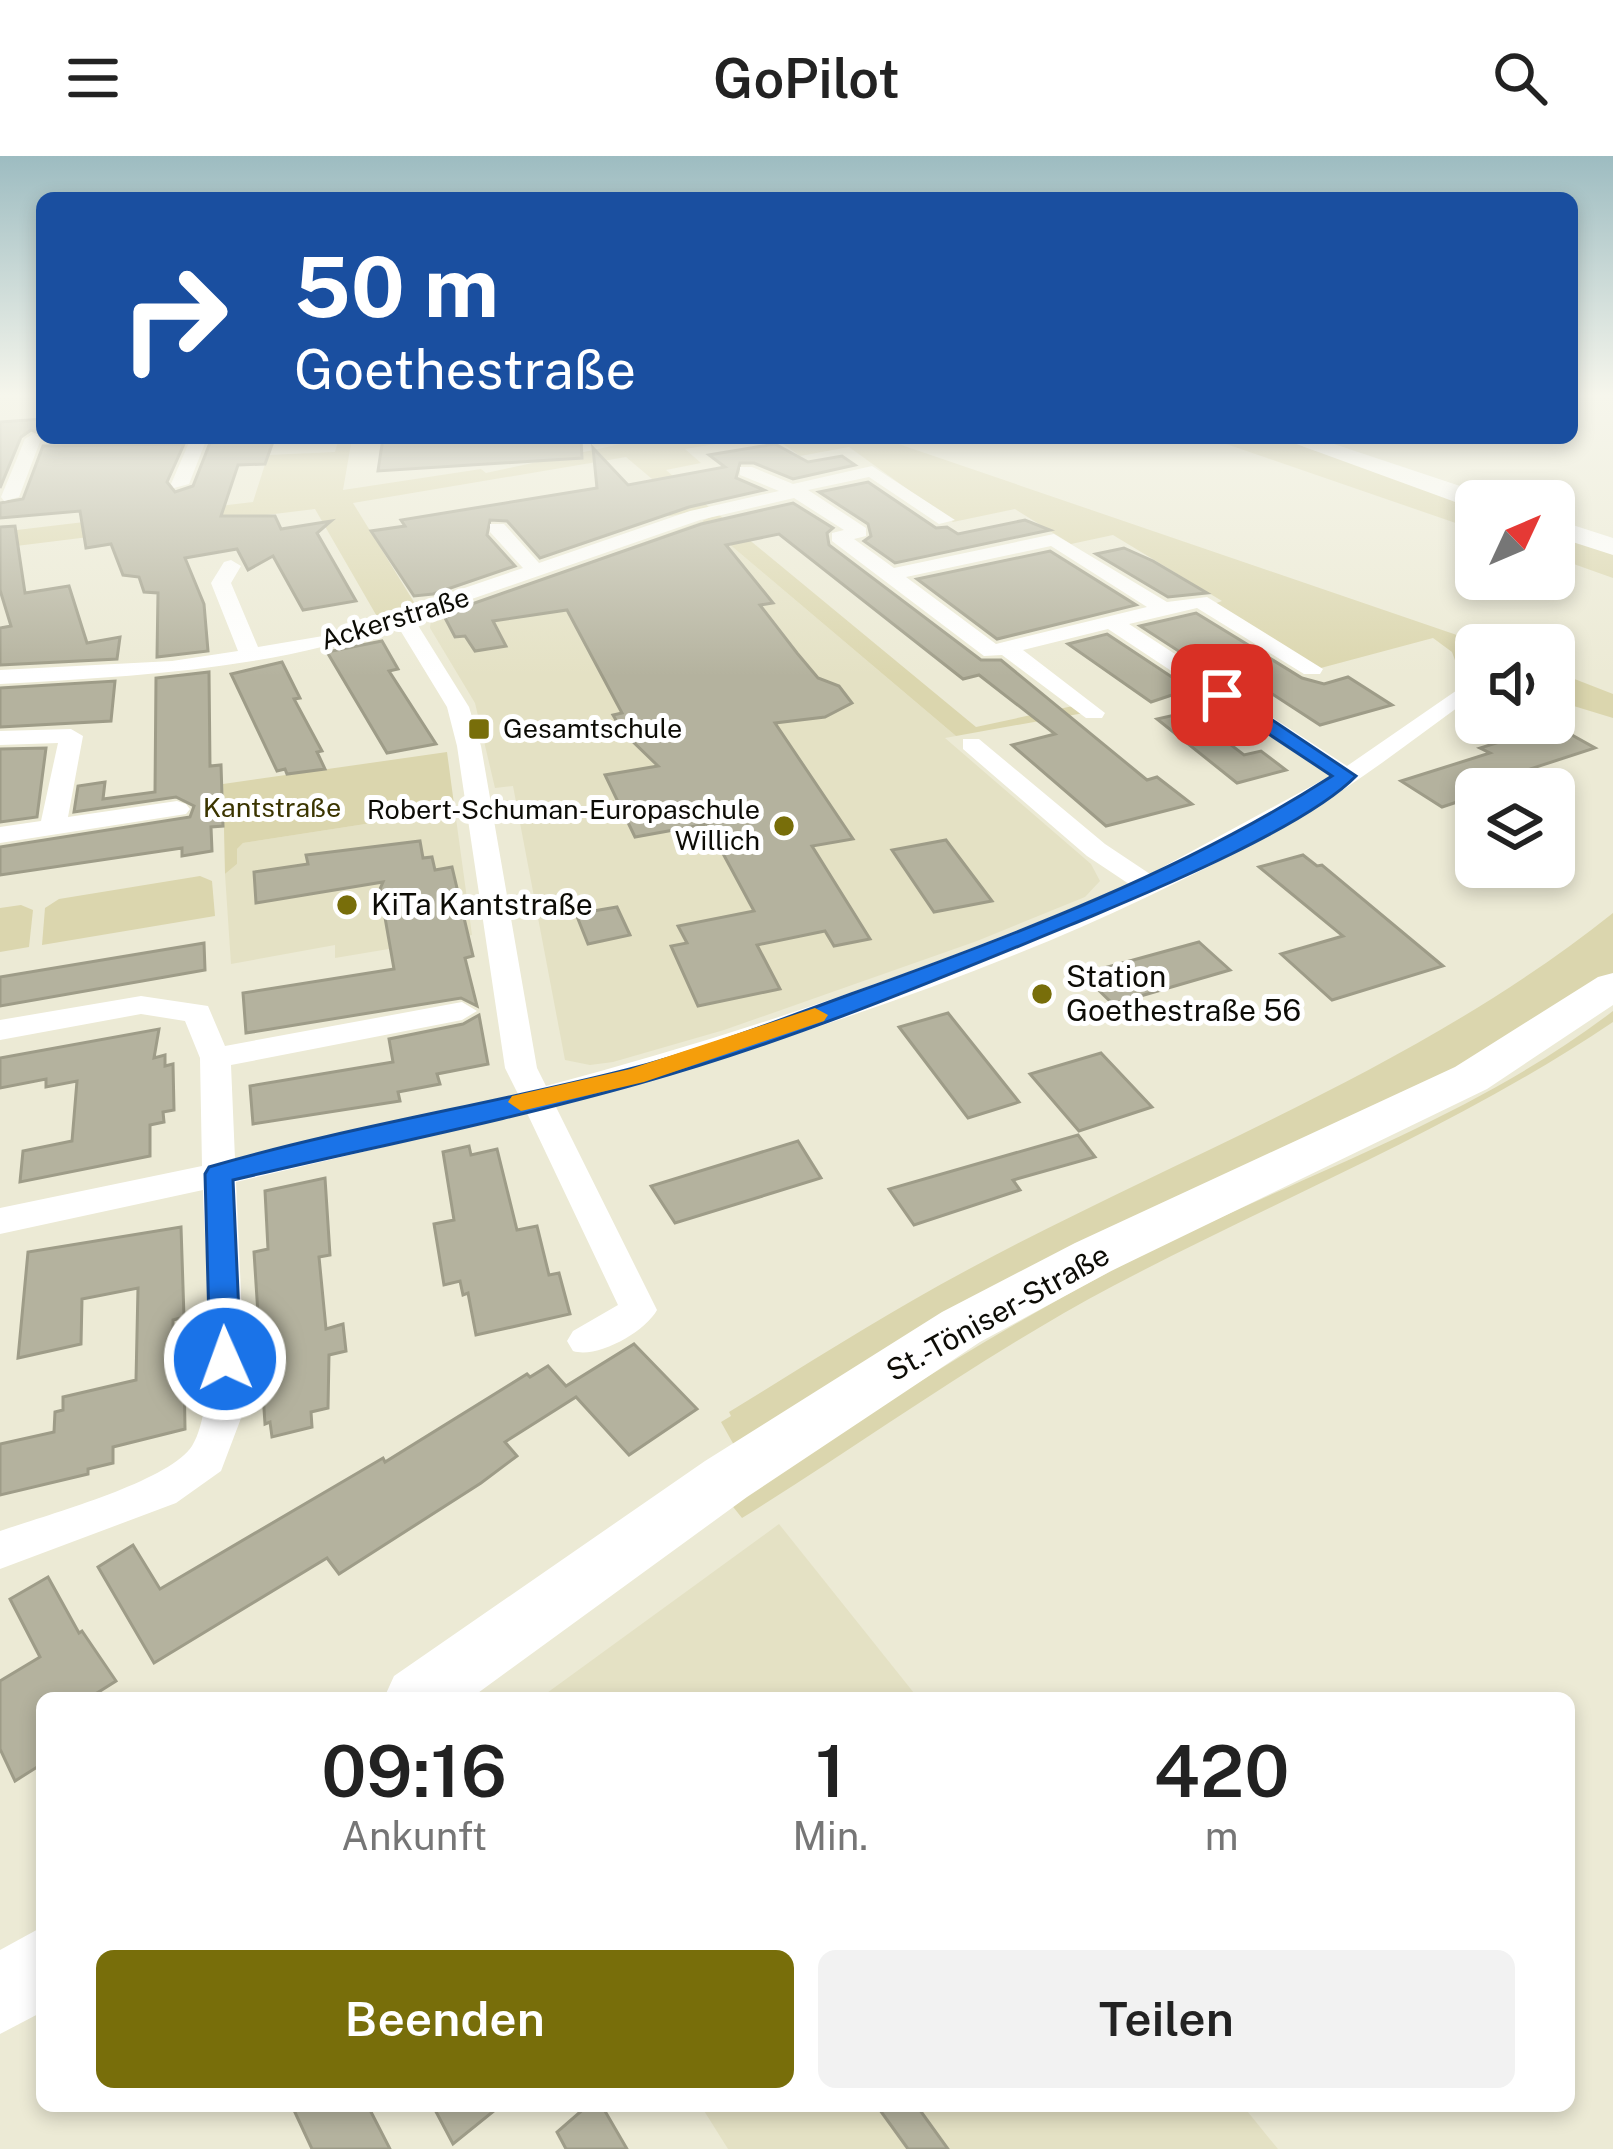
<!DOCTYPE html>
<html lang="de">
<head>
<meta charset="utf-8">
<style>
	:root { --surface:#fff; --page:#f2f2f2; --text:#222; --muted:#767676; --accent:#786e0a }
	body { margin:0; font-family:"Public Sans",sans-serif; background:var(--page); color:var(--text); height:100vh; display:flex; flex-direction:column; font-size:45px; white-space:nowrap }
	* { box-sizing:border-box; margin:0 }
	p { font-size:39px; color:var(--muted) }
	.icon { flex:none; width:66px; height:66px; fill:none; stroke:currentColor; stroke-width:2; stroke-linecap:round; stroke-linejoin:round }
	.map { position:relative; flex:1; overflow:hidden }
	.drawer { position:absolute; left:36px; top:1536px; width:1539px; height:420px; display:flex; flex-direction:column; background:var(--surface); border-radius:18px; box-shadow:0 6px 18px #0003 }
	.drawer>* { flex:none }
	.guide { position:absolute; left:36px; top:36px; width:1542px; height:252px; border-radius:18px; box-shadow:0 6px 18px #0003; background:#1a4fa0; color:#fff; overflow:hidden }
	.needle { width:78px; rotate:46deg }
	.controls { position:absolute; left:1455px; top:324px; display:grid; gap:24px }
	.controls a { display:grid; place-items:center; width:120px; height:120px; border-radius:18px; background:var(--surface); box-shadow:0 6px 18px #0003; font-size:60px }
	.pin { position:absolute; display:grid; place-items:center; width:102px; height:102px; color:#fff; margin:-51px; border-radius:24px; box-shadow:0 6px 18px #0006 }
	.me { position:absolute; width:132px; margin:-66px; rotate:358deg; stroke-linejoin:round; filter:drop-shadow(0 0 9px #0008) }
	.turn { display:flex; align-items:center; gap:42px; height:252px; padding:0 60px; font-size:54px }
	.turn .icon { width:156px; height:156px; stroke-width:2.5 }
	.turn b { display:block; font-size:84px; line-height:102px }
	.eta { display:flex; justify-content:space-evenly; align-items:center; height:204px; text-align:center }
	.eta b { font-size:72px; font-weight:600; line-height:84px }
	.action { display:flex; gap:24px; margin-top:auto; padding:24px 60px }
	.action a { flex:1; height:138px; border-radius:18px; background:var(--accent); color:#fff; font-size:48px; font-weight:600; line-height:138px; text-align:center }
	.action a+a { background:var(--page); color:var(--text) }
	header { display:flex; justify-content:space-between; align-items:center; height:156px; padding:0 60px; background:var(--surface); font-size:54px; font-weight:600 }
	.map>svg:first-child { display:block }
	.built { fill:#e4e1c4 }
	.green { fill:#dbd6ae }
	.building { fill:#b4b29e; stroke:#9e9c88; stroke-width:3 }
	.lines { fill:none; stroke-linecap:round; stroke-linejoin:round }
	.street { fill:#fff; fill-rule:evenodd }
	.secondary { fill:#fff; fill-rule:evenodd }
	.route { fill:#1a73e8; stroke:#114b97; stroke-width:3 }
	.slow { fill:#f59e0b }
	.poi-dot { fill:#786e0a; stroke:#fff; stroke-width:4.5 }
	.labels { text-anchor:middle; stroke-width:10; stroke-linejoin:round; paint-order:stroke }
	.far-street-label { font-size:27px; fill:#0d0c06; stroke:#fff }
	.far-poi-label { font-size:27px; fill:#0d0c06; stroke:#fff; text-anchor:start }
	.far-park-label { font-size:27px; fill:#3b3500; stroke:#fff }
	.poi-label { font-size:30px; fill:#0d0c06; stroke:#fff; text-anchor:start }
	.street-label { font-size:30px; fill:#0d0c06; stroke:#fff }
</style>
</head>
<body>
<header><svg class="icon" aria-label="menu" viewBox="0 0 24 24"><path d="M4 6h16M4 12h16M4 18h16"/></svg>GoPilot<svg class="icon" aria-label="search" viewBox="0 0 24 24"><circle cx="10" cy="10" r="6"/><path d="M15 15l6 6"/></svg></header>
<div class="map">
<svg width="1613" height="1993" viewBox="0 0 1613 1993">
	<rect width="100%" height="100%" fill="#ecead5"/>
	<g class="built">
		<polygon points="702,365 956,580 945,582 1091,708 1100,725 1085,741 977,785 724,874 613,906 590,909 565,904 513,630 495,632 475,547 430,472 431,464"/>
		<polygon points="454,648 472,779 335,802 335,789 231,808 225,718 237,708 237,693 243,687 430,658"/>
		<polygon points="779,1368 918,1542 540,1542"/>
		<polygon points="701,1950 1243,1950 1278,1993 728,1993"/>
	</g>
	<g class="green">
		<polygon points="339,282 352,282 343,334 481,313 486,317 649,282 751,282 685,293 701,307 666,314 710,352 670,360 661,357 665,334 626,301 353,347 417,451 379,464 315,353 0,392 0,376 253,346 268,299 335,296"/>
		<polygon points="775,282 881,282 1486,489 1476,489 1476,504 1456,507 1452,496 1433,482 1317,513 1211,449 1222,445 1113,379 1071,388 1015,353 953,366 849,291 800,300"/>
		<polygon points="1209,282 1279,282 1476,350 1476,374"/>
		<polygon points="718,358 976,571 1073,550 1084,557 956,580 702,365"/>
		<polygon points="1554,377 1613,398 1613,422 1554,401"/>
		<polygon points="1554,515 1613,538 1613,562 1554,544"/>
		<polygon points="447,596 454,648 430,658 243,687 237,693 237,708 225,718 223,628"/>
		<polygon points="200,720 212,725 215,760 42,789 45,752 59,743"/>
		<polygon points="21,749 33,754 29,791 0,796 0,752"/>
		<path d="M 1613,757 L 1613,818 L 1512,886 L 739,1298 L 721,1266 L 731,1260 L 729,1256 C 809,1207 888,1156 971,1112 C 1187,996 1419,912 1613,757 Z"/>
		<path d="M 1613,855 L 1613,866 C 1456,972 1280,1042 1113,1130 C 983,1199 866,1285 742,1362 L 730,1347 C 865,1259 1000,1171 1144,1098 C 1301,1019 1472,963 1613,855 Z"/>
	</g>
	<g class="building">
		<polygon points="42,263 42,278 31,274 21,281 0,332 0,266"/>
		<polygon points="383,282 581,282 582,302 378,315"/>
		<polygon points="274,283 265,308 238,309 221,360 275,360 281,373 331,365 317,377 356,445 303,454 273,400 248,414 237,393 185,402 204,448 208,495 157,501 158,437 144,436 139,421 123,419 111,388 86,392 80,355 0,362 0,347 23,343 43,290 184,288 167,326 175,336 193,330 210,287"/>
		<polygon points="775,288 808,306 842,300 855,309 793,323 754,307 740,307 736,322 764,334 689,351 540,402 507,365 490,364 487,379 515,410 433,438 414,440 371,375 405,370 401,364 597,332 593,292 628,329 725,311 709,299"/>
		<polygon points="868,326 936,372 947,371 958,378 1025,364 1050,374 895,407 864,385 871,380 868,368 819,336"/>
		<polygon points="793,347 833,372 827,377 829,389 981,504 1001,504 1147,624 1157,621 1192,648 1106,670 1012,589 1055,578 979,519 963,523 779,378 726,389 773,447 760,449 797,497 818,522 839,530 852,547 825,561 775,567 853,683 812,690 870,783 834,790 825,775 757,789 780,833 698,850 671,790 687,787 678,770 754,755 707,668 635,681 605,619 658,610 623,576 613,559 622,557 567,454 493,465 506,490 475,495 465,480 455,481 443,458 701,368"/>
		<polygon points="15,370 25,437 69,430 87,487 120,481 117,503 0,509 0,472 11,470 0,434 0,371"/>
		<polygon points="1124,392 1153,405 1207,437 1168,441 1096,398"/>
		<polygon points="1050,395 1136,449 997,483 917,423"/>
		<polygon points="1196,457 1302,522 1324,528 1348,521 1392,549 1320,569 1243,519 1223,524 1140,470"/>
		<polygon points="1107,478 1190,533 1151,546 1068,488"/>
		<polygon points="382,485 398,513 389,515 436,588 387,597 327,496"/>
		<polygon points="282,506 300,542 294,543 322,595 317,596 325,613 287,618 285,613 277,615 231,518"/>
		<polygon points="209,516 210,610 221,609 223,670 211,671 212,695 182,700 182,692 0,719 0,691 190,661 194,650 176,641 74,656 78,630 105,626 103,643 155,636 156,522"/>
		<polygon points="115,525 111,565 0,571 0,532"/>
		<polygon points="1188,556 1244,599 1261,595 1286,614 1237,627 1157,563"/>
		<polygon points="1554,569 1595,592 1462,635 1472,641 1442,651 1401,625 1490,597 1480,592"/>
		<polygon points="46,592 37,661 0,666 0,593"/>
		<polygon points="946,684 992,745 934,756 892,694"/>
		<polygon points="420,685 423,702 432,701 435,714 452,711 473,800 465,802 477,850 461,842 246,877 243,837 394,813 380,733 383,726 256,747 254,716 308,708 306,699"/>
		<polygon points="1303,699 1317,710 1322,709 1443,810 1332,844 1281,798 1343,780 1259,711"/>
		<polygon points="617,751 630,779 588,788 576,758"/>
		<polygon points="1199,786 1230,814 1113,848 1082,818"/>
		<polygon points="204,787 205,814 0,850 0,821"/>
		<polygon points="948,857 1019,946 968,962 899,871"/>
		<polygon points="479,859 488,908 437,918 440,928 398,936 400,945 253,968 250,930 393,906 389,883 463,868"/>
		<polygon points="159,873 154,902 165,899 165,910 173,908 174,954 163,956 164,966 150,969 150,1000 20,1026 23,995 72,985 77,925 46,931 46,923 0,932 0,902"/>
		<polygon points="1101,897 1152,951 1079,975 1030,918"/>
		<polygon points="1078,979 1095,1001 1013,1024 1020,1034 914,1069 889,1033"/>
		<polygon points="798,985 821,1022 675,1067 651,1030"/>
		<polygon points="469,990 471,999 497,993 517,1074 537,1070 549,1119 559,1117 570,1158 476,1179 468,1137 463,1139 460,1125 444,1129 434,1068 454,1064 443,996"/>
		<polygon points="325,1022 330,1099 319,1101 326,1173 343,1168 346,1195 329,1199 328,1252 311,1256 312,1271 272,1281 270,1266 265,1268 254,1096 268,1093 265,1035"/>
		<polygon points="181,1071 184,1161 173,1164 173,1215 184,1212 185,1273 113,1291 113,1307 88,1313 88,1318 0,1339 0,1288 54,1276 55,1256 63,1254 63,1241 136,1224 138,1132 82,1143 81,1188 18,1202 28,1096"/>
		<polygon points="634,1188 697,1253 629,1299 576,1241 505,1286 517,1300 481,1327 339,1418 327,1402 154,1507 98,1411 133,1389 160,1433 383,1302 385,1306 527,1218 530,1221 548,1210 566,1230"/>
		<polygon points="48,1421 79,1477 82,1475 116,1525 89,1542 42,1542 42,1608 15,1625 0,1593 0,1525 40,1501 10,1443"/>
		<polygon points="292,1950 368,1950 390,1993 312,1993"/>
		<polygon points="433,1950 500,1950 453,1988"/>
		<polygon points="587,1950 602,1950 627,1993 566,1993 557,1976"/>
		<polygon points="877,1950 917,1950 948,1993 908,1993"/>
	</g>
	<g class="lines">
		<g class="street">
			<polygon points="33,278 41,283 19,341 4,345 1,341 25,283"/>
			<polygon points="191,282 207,282 189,328 174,332 171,328"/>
			<path d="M 872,310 L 955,364 L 939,368 L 869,321 L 808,334 L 866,372 L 866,380 L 854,383 L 894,412 L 1054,378 L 1167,446 L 1207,441 L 1323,513 L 1320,518 L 1304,518 L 1197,452 L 1129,468 L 1347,610 L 1476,521 L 1476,538 C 1419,579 1364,623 1303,659 C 1071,794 813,879 555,949 L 657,1154 C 645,1176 597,1203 573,1195 L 567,1185 L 573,1175 L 618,1149 L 527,957 L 236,1026 L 246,1249 L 221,1315 L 176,1347 L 0,1413 L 0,1375 C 43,1360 169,1326 192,1290 C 221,1244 204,1093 203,1034 L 0,1078 L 0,1052 L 202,1010 L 200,902 L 185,865 L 141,858 L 0,884 L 0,864 L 141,840 L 208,850 L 225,890 L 462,846 L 477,855 L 462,864 L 231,909 L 235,1003 L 518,938 L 505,912 L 457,590 L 447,551 L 397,469 C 268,514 137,520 0,528 L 0,514 L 172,505 L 238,495 L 211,427 L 224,406 L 231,404 L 241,410 L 231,427 L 258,491 L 323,480 L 523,412 L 490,376 L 490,368 L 504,368 L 539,407 L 690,355 L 779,335 L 740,319 L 740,311 L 752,311 L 793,328 ZM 794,342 L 844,374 L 832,377 L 832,385 L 984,500 L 1002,499 L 1086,562 L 1102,562 L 1105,557 L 1023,494 L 1108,473 L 1330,620 L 1150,718 L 1105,688 L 979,583 L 963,583 L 963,593 L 1087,700 L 1129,728 C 939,810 746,877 546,930 L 537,912 L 481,590 L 469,551 L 414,463 L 700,364 ZM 1051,390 L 1147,451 L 996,488 L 906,421 Z"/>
			<polygon points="71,573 83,580 68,661 177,645 186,648 190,653 186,658 0,687 0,671 41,665 58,587 0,589 0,575"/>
		</g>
		<g class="secondary">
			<polygon points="1280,282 1316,282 1487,339 1491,345 1476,345 1476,352 1469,351"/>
			<polygon points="1554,363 1613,382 1613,399 1554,380"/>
			<polygon points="1613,817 1613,849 1487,933 1111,1115 980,1186 747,1341 471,1542 384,1542 394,1520 705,1305 942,1156 1075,1087 1455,911 1598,821"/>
			<polygon points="42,1771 42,1856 0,1878 0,1794"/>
		</g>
	</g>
	<linearGradient id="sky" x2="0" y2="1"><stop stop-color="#9dbcc1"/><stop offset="0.46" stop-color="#f6f6ec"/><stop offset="1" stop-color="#f6f6ec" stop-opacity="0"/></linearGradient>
	<rect width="1613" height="520" fill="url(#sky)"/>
	<path class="route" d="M 1216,535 L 1229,535 L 1356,620 C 1307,670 1159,732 1092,760 C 944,821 794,884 640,927 C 506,965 368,992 233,1024 L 241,1203 L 236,1211 L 225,1215 L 214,1211 L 210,1203 L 205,1018 L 209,1011 C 346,971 488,949 626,914 C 703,894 777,865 851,838 C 1016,779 1184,715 1332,620 L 1216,543 Z"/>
	<polygon class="slow" points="815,852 828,859 824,865 644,926 521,955 508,946 512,940 630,913"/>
	<g class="poi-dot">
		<rect x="467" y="561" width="24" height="24" rx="6"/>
		<circle cx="784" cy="670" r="12"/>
		<circle cx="347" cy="749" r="12"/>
		<circle cx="1042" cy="838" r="12"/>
	</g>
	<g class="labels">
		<g class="far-street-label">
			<text transform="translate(395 463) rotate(-17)" y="9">Ackerstraße</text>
		</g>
		<g class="far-poi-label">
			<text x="503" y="582">Gesamtschule</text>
			<text x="760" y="663" text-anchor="end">Robert-Schuman-Europaschule<tspan x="760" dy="31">Willich</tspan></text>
		</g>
		<g class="far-park-label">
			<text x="272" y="661">Kantstraße</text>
		</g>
		<g class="poi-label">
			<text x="371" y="759">KiTa Kantstraße</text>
			<text x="1066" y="831">Station<tspan x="1066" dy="34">Goethestraße 56</tspan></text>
		</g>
		<g class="street-label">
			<text transform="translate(998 1157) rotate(-29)" y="10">St.-Töniser-Straße</text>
		</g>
	</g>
</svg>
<div class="controls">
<a><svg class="needle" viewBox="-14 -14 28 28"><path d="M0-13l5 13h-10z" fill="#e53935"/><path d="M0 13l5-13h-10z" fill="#767676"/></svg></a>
<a><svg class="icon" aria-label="sound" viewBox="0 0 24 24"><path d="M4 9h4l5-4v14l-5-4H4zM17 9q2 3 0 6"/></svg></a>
<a><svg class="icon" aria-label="layers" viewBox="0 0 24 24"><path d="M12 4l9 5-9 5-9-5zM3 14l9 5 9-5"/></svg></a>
</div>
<div class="pin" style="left:1222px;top:539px;background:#d93025"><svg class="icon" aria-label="arrive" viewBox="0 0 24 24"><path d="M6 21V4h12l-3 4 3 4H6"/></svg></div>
<svg class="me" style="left:225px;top:1203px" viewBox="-20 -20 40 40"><circle r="17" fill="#1a73e8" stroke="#fff" stroke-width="3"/><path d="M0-11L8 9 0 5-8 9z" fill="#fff"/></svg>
<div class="guide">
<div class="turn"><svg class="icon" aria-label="right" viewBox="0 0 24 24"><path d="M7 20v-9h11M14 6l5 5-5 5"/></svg><div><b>50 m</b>Goethestraße</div></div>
</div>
<section class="drawer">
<div class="eta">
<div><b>09:16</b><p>Ankunft</p></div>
<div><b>1</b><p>Min.</p></div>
<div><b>420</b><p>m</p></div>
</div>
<div class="action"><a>Beenden</a><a>Teilen</a></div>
</section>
</div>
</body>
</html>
